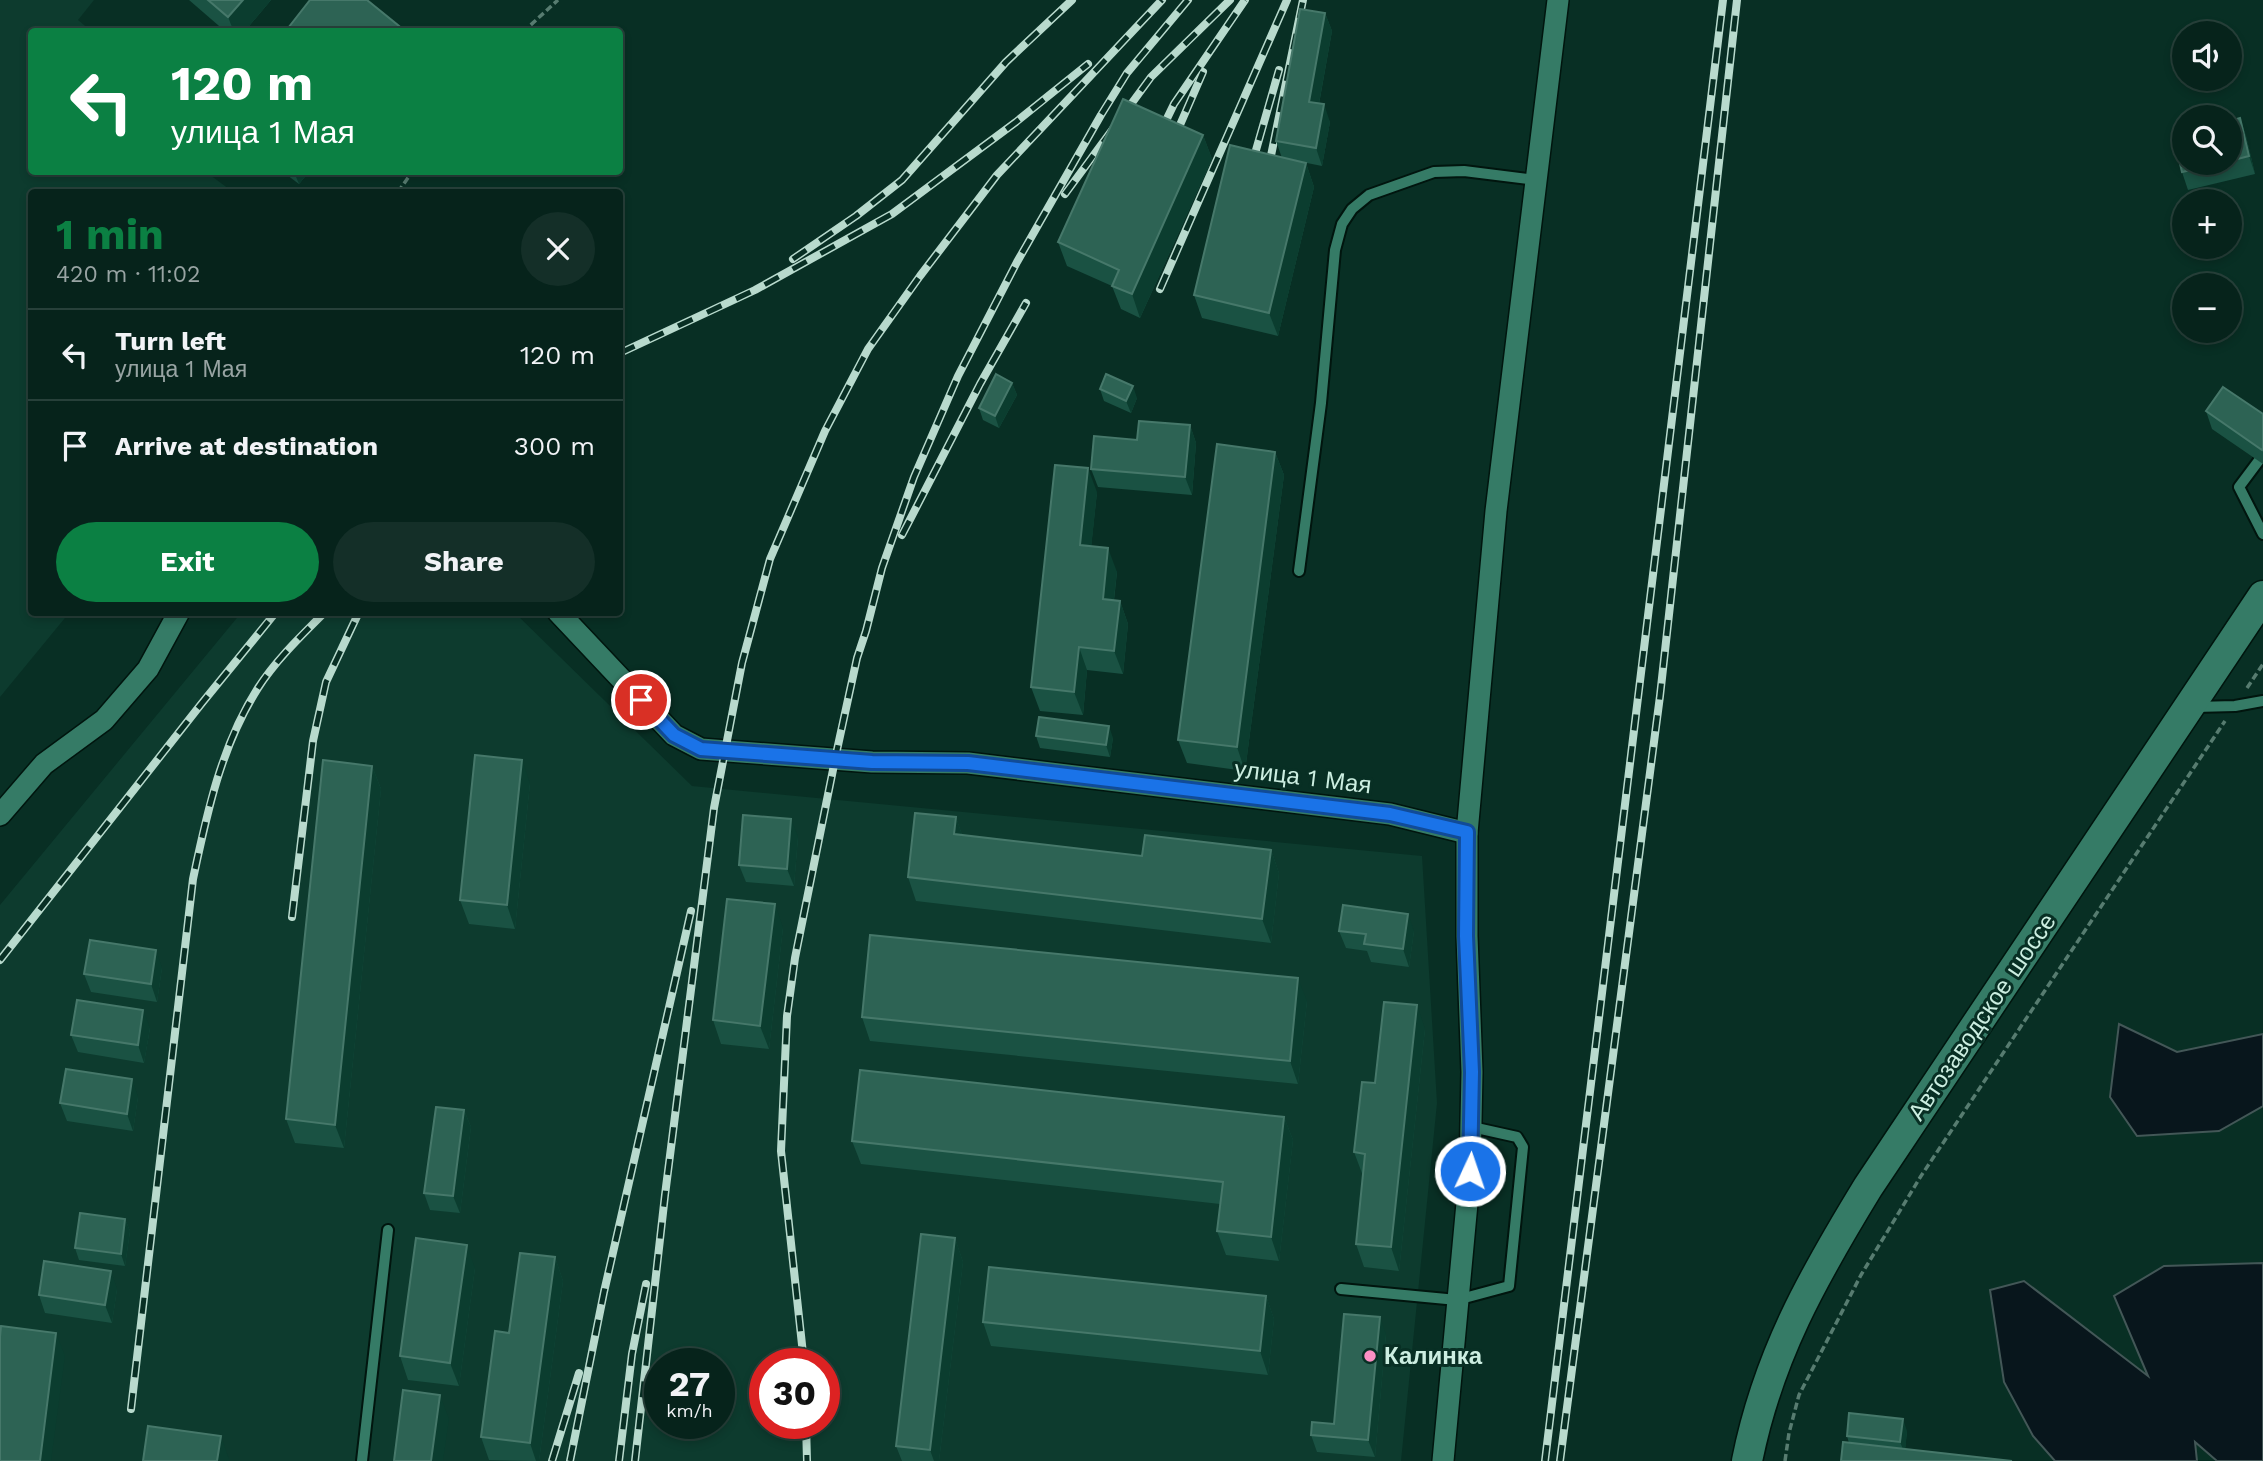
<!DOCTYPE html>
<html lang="en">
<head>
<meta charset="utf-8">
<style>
	:root { --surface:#06231b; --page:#142f28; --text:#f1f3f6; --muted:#98a4a3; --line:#27403a; --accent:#0b8043 }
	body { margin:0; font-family:"Work Sans",sans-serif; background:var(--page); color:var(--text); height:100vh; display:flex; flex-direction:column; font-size:26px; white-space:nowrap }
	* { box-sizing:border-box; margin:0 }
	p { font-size:23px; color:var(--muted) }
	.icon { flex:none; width:38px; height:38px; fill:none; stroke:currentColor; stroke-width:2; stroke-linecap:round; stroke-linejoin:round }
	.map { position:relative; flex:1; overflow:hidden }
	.side { position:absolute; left:28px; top:189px; width:595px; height:427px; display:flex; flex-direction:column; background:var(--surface); border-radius:7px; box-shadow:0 4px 10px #0003,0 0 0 2px var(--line) }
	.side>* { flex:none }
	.guide { position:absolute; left:28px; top:28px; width:595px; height:147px; border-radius:7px; box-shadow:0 4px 10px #0003,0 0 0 2px var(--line); background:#0b8043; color:#fff; overflow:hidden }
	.buttons { position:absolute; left:2172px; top:21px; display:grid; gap:14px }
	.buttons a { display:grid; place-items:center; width:70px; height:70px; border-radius:50%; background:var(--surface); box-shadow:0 4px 10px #0003,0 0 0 2px var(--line); font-size:35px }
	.speed { position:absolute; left:644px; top:1348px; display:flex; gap:14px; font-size:35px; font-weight:700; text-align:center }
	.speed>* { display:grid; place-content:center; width:91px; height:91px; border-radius:50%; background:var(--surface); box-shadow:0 4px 10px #0003,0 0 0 2px var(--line); line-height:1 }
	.speed small { font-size:18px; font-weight:400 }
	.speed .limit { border:10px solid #d22; background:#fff; color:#111 }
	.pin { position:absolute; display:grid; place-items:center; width:60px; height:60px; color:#fff; margin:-30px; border:4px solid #fff; border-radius:50%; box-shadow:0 2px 7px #0007 }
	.me { position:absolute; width:77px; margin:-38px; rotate:3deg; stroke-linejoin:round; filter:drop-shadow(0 0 5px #0008) }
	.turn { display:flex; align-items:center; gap:24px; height:147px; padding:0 28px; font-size:32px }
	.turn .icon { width:91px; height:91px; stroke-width:2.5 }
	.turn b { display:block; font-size:49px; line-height:60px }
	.round { display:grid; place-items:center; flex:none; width:74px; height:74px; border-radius:37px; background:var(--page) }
	.head { display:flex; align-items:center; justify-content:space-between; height:119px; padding:0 28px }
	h1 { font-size:42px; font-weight:700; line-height:52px; color:var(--accent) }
	.primary-button { display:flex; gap:14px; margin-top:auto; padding:14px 28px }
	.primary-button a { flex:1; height:80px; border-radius:42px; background:var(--accent); color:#fff; font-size:28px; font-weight:700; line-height:80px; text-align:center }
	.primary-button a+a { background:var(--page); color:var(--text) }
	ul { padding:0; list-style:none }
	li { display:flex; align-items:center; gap:21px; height:91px; padding:0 28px; border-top:2px solid var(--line) }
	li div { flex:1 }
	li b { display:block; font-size:26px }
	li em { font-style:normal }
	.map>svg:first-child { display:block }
	.built { fill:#0d3b2e; fill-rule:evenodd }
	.water { fill:#08161c; stroke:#435757; stroke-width:2 }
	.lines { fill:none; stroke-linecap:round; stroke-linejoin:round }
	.service-casing { stroke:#01150e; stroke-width:14 }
	.minor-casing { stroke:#01150e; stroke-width:24 }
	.secondary-casing { stroke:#01150e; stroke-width:33 }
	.path { stroke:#577c70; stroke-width:3.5; stroke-dasharray:7 3.5; stroke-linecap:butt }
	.service { stroke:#357b66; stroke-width:10 }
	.minor { stroke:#357b66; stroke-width:21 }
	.secondary { stroke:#357b66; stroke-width:30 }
	.rail-casing { stroke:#b8dacd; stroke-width:8 }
	.rail { stroke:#082f24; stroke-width:5; stroke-dasharray:16; stroke-linecap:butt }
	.wall { fill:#1a5243 }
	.shaded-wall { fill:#0b3d2f }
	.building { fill:#2d6354; stroke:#46786a; stroke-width:2 }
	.route-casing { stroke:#114b97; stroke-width:18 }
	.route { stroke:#1a73e8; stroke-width:12 }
	.poi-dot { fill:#fc8fc3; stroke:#082f24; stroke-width:2.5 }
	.labels { text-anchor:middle; stroke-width:6; stroke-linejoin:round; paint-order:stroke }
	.street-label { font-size:24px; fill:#cceee1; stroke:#082f24 }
	.poi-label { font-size:24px; font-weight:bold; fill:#cceee1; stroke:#082f24; text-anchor:start }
</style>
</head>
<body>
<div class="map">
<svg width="2263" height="1461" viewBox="0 0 2263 1461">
	<rect width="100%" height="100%" fill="#082f24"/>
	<g class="built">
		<polygon points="0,0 94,0 78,20 91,31 32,32 32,172 206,172 233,192 32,192 32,612 69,613 0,697"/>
		<path d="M 241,613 L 515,613 L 692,786 L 1422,856 L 1437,1103 L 1401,1461 L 0,1461 L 0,905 ZM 660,1363 L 719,1363 L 719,1423 L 660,1423 ZM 765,1363 L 824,1363 L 824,1423 L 765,1423 Z"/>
	</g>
	<g class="water">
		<polygon points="2119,1024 2177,1052 2263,1034 2263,1106 2219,1131 2137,1136 2110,1097"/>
		<polygon points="2263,1263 2263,1461 2217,1461 2195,1442 2197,1461 2055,1461 2033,1436 2004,1382 1990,1290 2024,1281 2148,1376 2114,1296 2164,1266"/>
	</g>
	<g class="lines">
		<defs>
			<g id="service">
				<polyline points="2263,455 2239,487 2263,534"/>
				<polyline points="1299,571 1321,403 1335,250 1342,224 1352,209 1369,195 1434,172 1464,171 1536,180"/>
				<polyline points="2195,707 2235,706 2263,701"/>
				<polyline points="1341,1289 1457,1300 1509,1286 1523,1147 1517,1137 1472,1127"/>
				<polyline points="362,1461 388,1230"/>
			</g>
			<g id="minor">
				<polyline points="558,612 674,735 701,749 872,762 968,763 1390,814 1467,833"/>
				<polyline points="0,815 44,764 104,720 148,669 179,612"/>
				<polyline points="1443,1461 1470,1171 1472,1072 1467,936 1467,833 1496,511 1558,0"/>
			</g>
			<path id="secondary" d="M 1747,1461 C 1768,1356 1813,1277 1868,1187 L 2263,596"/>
		</defs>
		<use href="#service" class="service-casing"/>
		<use href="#minor" class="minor-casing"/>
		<use href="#secondary" class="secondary-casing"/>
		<g class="path">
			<polyline points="523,32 558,0"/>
			<polyline points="398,192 412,172"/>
			<polyline points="2247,688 2263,664"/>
			<polyline points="1785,1461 1789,1433 1799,1395 1861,1275 1921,1176 2225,721"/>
		</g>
		<use href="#service" class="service"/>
		<use href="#minor" class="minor"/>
		<use href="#secondary" class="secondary"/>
		<defs>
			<g id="rail">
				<polyline points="1159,135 1174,104 1245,0"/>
				<polyline points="1173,141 1203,72"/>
				<polyline points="1250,171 1279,70"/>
				<polyline points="1267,175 1303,0"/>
				<polyline points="1065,194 1151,77 1230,0"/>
				<polyline points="793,259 856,216 902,180 1006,62 1072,0"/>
				<polyline points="1160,289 1287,0"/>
				<polyline points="620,353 755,290 892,214 1016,122 1088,64"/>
				<polyline points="902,535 980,384 1026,303"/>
				<polyline points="292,917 313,741 326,682 359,612"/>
				<polyline points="0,960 202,703 276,612"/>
				<polyline points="804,1363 781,1151 787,1016 795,958 837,750 857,658 866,631 882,568 914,477 958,376 1017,262 1101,115 1127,73 1188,0"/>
				<path d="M 131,1409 L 193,879 C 207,813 221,746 258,688 C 276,660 301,636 325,612"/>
				<polyline points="806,1423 807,1461"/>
				<polyline points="552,1461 579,1373"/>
				<polyline points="570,1461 604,1292 691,911"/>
				<polyline points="619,1461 632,1354 646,1284"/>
				<polyline points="635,1461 665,1195 714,808 742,663 770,559 825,431 868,349 920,276 997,175 1162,0"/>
				<polyline points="1545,1461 1723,0"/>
				<polyline points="1560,1461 1660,696 1737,0"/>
			</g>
		</defs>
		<use href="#rail" class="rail-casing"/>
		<use href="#rail" class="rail"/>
	</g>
	<g class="wall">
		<polygon points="189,0 271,0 244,32 226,32"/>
		<polygon points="1325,13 1332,31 1319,104 1330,122 1322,166 1292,160 1306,163 1314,187 1278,336 1202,318 1194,295 1282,158 1276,141"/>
		<polygon points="2240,118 2246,136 2255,174 2188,190 2182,172 2184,163 2230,163 2230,121"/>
		<polygon points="1203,135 1212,159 1140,318 1121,309 1112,286 1067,266 1058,242"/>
		<polygon points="283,172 309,172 299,184"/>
		<polygon points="1012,383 1017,395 999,428 983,420 979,408"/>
		<polygon points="1100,389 1137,398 1131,413 1104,401"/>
		<polygon points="2206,411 2263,414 2263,464 2212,429"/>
		<polygon points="1190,425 1196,443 1192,495 1098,487 1091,469 1137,440"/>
		<polygon points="1275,452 1284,475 1245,771 1187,763 1178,740"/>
		<polygon points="1097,492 1091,547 1117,572 1114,600 1120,601 1128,624 1123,674 1087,670 1083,715 1040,711 1031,687"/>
		<polygon points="1036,736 1113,738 1110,757 1040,748"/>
		<polygon points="372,766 381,789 344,1148 295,1143 286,1119"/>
		<polygon points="530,783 515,929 469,924 460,900"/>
		<polygon points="956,817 962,835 1142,856 1271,850 1279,873 1271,943 916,901 908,877"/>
		<polygon points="798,837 794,886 746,882 739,865"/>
		<polygon points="783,928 769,1049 721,1044 713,1020"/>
		<polygon points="1339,931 1414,931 1409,967 1371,962 1367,951 1346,948"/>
		<polygon points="162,968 157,1002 91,992 84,974"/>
		<polygon points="1307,1001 1298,1084 870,1041 862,1017"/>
		<polygon points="150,1028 144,1063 78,1052 71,1035"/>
		<polygon points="1425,1029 1399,1271 1364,1267 1356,1244 1363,1176 1354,1152 1375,1083"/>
		<polygon points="138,1097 133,1131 67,1121 60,1103"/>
		<polygon points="464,1110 471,1127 460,1213 430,1210 424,1193"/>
		<polygon points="1284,1117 1293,1140 1279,1261 1226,1255 1217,1231 1220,1204 861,1164 852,1141"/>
		<polygon points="125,1219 130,1231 125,1266 79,1260 75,1248"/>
		<polygon points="955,1238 963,1262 939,1461 902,1461 896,1446"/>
		<polygon points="555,1257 563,1281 539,1461 489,1460 481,1437 509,1333"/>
		<polygon points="475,1268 459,1386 408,1380 400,1356"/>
		<polygon points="117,1289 112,1323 45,1313 39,1295"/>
		<polygon points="1266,1296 1274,1319 1268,1375 991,1346 983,1322"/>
		<polygon points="1386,1334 1375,1457 1317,1452 1311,1435 1334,1424"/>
		<polygon points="1907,1431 1905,1449 1849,1443 1847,1436"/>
	</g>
	<g class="shaded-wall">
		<polygon points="243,0 271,0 244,32 234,32 228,17"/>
		<polygon points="1325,13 1332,31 1316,120 1309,102"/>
		<polygon points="399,26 401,32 394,32"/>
		<polygon points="1324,104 1330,122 1322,166 1316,148"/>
		<polygon points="2240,118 2246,136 2255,174 2249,156"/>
		<polygon points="1203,135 1212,159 1140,318 1132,294"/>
		<polygon points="1306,163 1314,187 1278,336 1269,313"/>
		<polygon points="294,172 309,172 299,184"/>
		<polygon points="1012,383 1017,395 999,428 995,416"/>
		<polygon points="1133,386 1137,398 1131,413 1126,401"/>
		<polygon points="1190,425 1196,443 1192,495 1185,477"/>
		<polygon points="1275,452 1284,475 1245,771 1237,747"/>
		<polygon points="1088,468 1097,492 1089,569 1080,545"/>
		<polygon points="1108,548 1117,572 1111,623 1103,599"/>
		<polygon points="1120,601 1128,624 1123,674 1114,651"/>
		<polygon points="1079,647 1087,670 1083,715 1074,692"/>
		<polygon points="1109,726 1113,738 1110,757 1106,745"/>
		<polygon points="522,760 530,783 515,929 507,905"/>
		<polygon points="372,766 381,789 344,1148 335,1125"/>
		<polygon points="956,817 964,841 954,834"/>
		<polygon points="791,819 798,837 794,886 787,869"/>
		<polygon points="1271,850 1279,873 1271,943 1262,919"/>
		<polygon points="775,904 783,928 769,1049 760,1026"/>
		<polygon points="1408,914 1414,931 1409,967 1403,949"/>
		<polygon points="156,950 162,968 157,1002 151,984"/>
		<polygon points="1298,978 1307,1001 1298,1084 1290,1061"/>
		<polygon points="1417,1005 1425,1029 1399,1271 1391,1247"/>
		<polygon points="143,1010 150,1028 144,1063 138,1045"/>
		<polygon points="132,1079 138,1097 133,1131 127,1114"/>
		<polygon points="464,1110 471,1127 460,1213 453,1196"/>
		<polygon points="1284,1117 1293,1140 1279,1261 1271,1237"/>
		<polygon points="125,1219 130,1231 125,1266 121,1254"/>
		<polygon points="955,1238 963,1262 939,1461 934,1461 930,1450"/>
		<polygon points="467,1245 475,1268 459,1386 450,1363"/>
		<polygon points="555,1257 563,1281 539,1461 536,1461 530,1443"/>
		<polygon points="111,1271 117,1289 112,1323 105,1305"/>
		<polygon points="1266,1296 1274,1319 1268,1375 1260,1351"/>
		<polygon points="1380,1317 1386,1334 1375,1457 1368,1440"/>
		<polygon points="56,1333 65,1356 51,1461 40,1461"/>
		<polygon points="440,1395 449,1419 443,1461 431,1461"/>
		<polygon points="1903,1419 1907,1431 1905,1454 1900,1442"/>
		<polygon points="221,1436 229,1459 229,1461 217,1461"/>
	</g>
	<g class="building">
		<polygon points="208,0 243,0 228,17"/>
		<polygon points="310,0 367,0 399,26 394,32 285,32"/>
		<polygon points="1300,9 1325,13 1309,102 1324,104 1316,148 1276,141"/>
		<polygon points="1123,99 1203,135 1132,294 1112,286 1119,270 1058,242"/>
		<polygon points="2240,118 2249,156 2230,161 2230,121"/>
		<polygon points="2184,132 2184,163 2222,163 2182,172 2173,134"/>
		<polygon points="1230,145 1306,163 1269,313 1194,295"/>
		<polygon points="996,374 1012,383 995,416 979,408"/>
		<polygon points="1106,374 1133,386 1126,401 1100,389"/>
		<polygon points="2223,387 2263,414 2263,448 2262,450 2206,411"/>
		<polygon points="1139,421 1190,425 1185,477 1091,469 1094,436 1137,440"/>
		<polygon points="1217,444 1275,452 1237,747 1178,740"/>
		<polygon points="1055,465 1088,468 1080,545 1108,548 1103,599 1120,601 1114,651 1079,647 1074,692 1031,687"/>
		<polygon points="1039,717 1109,726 1106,745 1036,736"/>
		<polygon points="475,755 522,760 507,905 460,900"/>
		<polygon points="323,760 372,766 335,1125 286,1119"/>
		<polygon points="915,813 956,817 954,834 1142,856 1145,835 1271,850 1262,919 908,877"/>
		<polygon points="743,815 791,819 787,869 739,865"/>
		<polygon points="727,899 775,904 760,1026 713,1020"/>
		<polygon points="1343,905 1408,914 1403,949 1364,944 1366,934 1339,931"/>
		<polygon points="870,935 1298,978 1290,1061 862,1017"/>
		<polygon points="90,940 156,950 151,984 84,974"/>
		<polygon points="77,1000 143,1010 138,1045 71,1035"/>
		<polygon points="1384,1002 1417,1005 1391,1247 1356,1244 1365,1154 1354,1152 1362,1082 1375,1083"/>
		<polygon points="66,1069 132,1079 127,1114 60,1103"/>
		<polygon points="860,1070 1284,1117 1271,1237 1217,1231 1223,1182 852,1141"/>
		<polygon points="436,1107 464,1110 453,1196 424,1193"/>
		<polygon points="80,1213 125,1219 121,1254 75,1248"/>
		<polygon points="921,1234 955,1238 930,1450 896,1446"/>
		<polygon points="416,1238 467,1245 450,1363 400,1356"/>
		<polygon points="520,1253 555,1257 530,1443 481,1437 495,1331 509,1333"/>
		<polygon points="44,1261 111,1271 105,1305 39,1295"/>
		<polygon points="989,1267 1266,1296 1260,1351 983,1322"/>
		<polygon points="1344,1314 1380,1317 1368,1440 1311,1435 1312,1422 1334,1424"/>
		<polygon points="1,1326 56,1333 40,1461 0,1461 0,1337"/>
		<polygon points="403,1390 440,1395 431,1461 394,1461"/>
		<polygon points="1849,1413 1903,1419 1900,1442 1847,1436"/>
		<polygon points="148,1426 221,1436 217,1461 143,1461"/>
		<polygon points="1843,1442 2012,1461 1841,1461"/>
	</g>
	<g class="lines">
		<defs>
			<polyline id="route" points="641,700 674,735 701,749 872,762 968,763 1390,814 1467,832 1466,936 1472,1072 1470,1171"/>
		</defs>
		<use href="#route" class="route-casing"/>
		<use href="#route" class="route"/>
	</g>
	<circle class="poi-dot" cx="1370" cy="1356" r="7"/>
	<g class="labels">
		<g class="street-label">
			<text transform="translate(1303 777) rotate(7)" y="8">улица 1 Мая</text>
			<text transform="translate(1982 1017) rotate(-56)" y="8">Автозаводское шоссе</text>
		</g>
		<g class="poi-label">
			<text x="1384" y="1364">Калинка</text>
		</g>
	</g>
</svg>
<div class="buttons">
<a><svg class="icon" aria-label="sound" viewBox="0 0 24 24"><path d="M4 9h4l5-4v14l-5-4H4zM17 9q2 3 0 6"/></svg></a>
<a><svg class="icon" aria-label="search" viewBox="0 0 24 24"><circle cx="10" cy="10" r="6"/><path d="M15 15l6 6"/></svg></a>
<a>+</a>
<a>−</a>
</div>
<div class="speed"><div>27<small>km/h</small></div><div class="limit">30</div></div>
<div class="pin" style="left:641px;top:700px;background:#d93025"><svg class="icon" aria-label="arrive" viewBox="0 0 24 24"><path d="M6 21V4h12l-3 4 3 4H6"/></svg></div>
<svg class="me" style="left:1470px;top:1171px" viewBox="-20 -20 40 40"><circle r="17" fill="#1a73e8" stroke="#fff" stroke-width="3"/><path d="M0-11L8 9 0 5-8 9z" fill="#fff"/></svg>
<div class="guide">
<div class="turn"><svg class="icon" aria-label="left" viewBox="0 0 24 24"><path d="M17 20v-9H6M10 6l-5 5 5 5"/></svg><div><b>120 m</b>улица 1 Мая</div></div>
</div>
<section class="side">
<div class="head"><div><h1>1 min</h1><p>420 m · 11:02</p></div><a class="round"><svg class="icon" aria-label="close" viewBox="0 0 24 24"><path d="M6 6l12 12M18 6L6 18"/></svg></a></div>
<ul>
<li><svg class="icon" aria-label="left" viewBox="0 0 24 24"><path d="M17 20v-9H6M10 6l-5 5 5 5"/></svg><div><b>Turn left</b><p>улица 1 Мая</p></div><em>120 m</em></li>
<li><svg class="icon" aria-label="arrive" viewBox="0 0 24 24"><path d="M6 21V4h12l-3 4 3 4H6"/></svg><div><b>Arrive at destination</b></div><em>300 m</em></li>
</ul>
<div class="primary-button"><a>Exit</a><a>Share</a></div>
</section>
</div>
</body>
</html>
